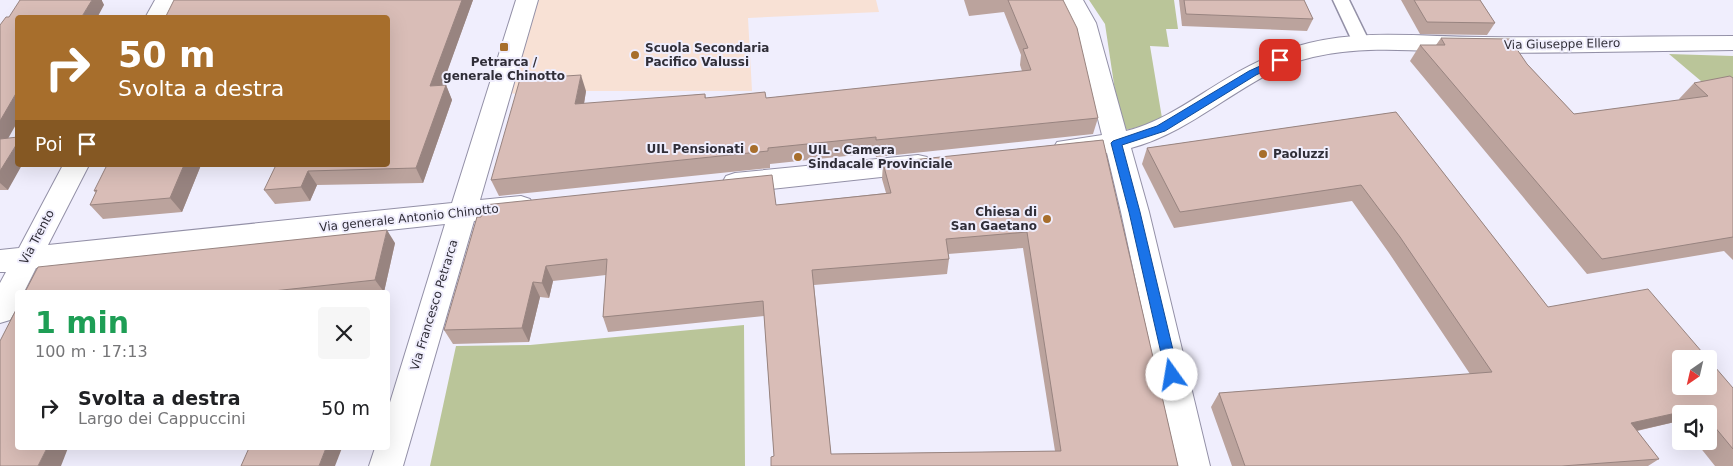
<!DOCTYPE html>
<html lang="it">
<head>
<meta charset="utf-8">
<style>
	:root { --surface:#fff; --page:#f6f6f6; --text:#202124; --muted:#757577 }
	body { margin:0; font-family:"DejaVu Sans",sans-serif; background:var(--page); color:var(--text); height:100vh; display:flex; flex-direction:column; font-size:19px; white-space:nowrap }
	* { box-sizing:border-box; margin:0 }
	p { font-size:16px; color:var(--muted) }
	.icon { flex:none; width:28px; height:28px; fill:none; stroke:currentColor; stroke-width:2; stroke-linecap:round; stroke-linejoin:round }
	.map { position:relative; flex:1; overflow:hidden }
	.sheet { position:absolute; left:15px; top:290px; width:375px; height:160px; display:flex; flex-direction:column; background:var(--surface); border-radius:5px; box-shadow:0 5px 20px #0002 }
	.sheet>* { flex:none }
	.top-card { position:absolute; left:15px; top:15px; width:375px; height:152px; border-radius:5px; box-shadow:0 5px 20px #0002; background:#a76e2c; color:#fff; overflow:hidden }
	.needle { width:32px; rotate:214deg }
	.tools { position:absolute; left:1672px; top:350px; display:grid; gap:10px }
	.tools a { display:grid; place-items:center; width:45px; height:45px; border-radius:5px; background:var(--surface); box-shadow:0 5px 20px #0002; font-size:25px }
	.pin { position:absolute; display:grid; place-items:center; width:42px; height:42px; color:#fff; margin:-21px; border-radius:10px; box-shadow:0 2px 8px #0006 }
	.me { position:absolute; width:55px; margin:-28px; rotate:347deg; stroke-linejoin:round; filter:drop-shadow(0 0 4px #0008) }
	.turn { display:flex; align-items:center; gap:18px; height:105px; padding:0 20px; font-size:22px }
	.turn .icon { width:65px; height:65px; stroke-width:2.5 }
	.turn b { display:block; font-size:35px; line-height:42px }
	.then { display:flex; align-items:center; height:48px; padding:0 20px; background:#0003; gap:10px; font-size:19px }
	.round { display:grid; place-items:center; flex:none; width:52px; height:52px; border-radius:5px; background:var(--page) }
	.headline { display:flex; align-items:center; justify-content:space-between; height:85px; padding:0 20px }
	h1 { font-size:30px; font-weight:700; line-height:38px; color:#1e9e55 }
	ul { padding:0; list-style:none }
	li { display:flex; align-items:center; gap:15px; height:65px; padding:0 20px }
	li div { flex:1 }
	li b { display:block; font-size:19px }
	li em { font-style:normal }
	.map>svg:first-child { display:block }
	.education { fill:#f8e1d5 }
	.green { fill:#bac599 }
	.lines { fill:none; stroke-linecap:round; stroke-linejoin:round }
	.service-casing { stroke:#9390a7; stroke-width:3 }
	.minor-casing { stroke:#9390a7; stroke-width:2 }
	.service { fill:#fff; fill-rule:evenodd }
	.minor { fill:#fff; fill-rule:evenodd }
	.wall { fill:#bba39d; fill-rule:evenodd }
	.shaded-wall { fill:#988480 }
	.building { fill:#d9bdb7; stroke:#988480; fill-rule:evenodd }
	.route { fill:#1a73e8; stroke:#114b97 }
	.poi-dot { fill:#a76e2c; stroke:#f0eefd; stroke-width:2 }
	.labels { text-anchor:middle; stroke-width:4; stroke-linejoin:round; paint-order:stroke }
	.street-label { font-size:12px; fill:#302e38; stroke:#f0eefd }
	.poi-label { font-size:12px; font-weight:bold; fill:#302e38; stroke:#f0eefd; text-anchor:start }
</style>
</head>
<body>
<div class="map">
<svg width="1733" height="466" viewBox="0 0 1733 466">
	<rect width="100%" height="100%" fill="#f0eefd"/>
	<polygon class="education" points="537,0 876,0 879,12 748,18 752,91 587,91 526,95 509,93"/>
	<g class="green">
		<polygon points="1089,0 1174,0 1178,29 1166,29 1169,47 1150,46 1162,118 1143,126 1121,131 1105,24"/>
		<polygon points="1669,54 1733,56 1733,108"/>
		<polygon points="744,325 745,466 430,466 456,346 530,345"/>
	</g>
	<g class="lines">
		<defs>
			<polygon id="service" points="1333,0 1349,0 1370,43 1367,47 1361,49 1355,47"/>
			<g id="minor">
				<polygon points="155,0 177,0 167,18 145,18"/>
				<polygon points="516,0 538,0 480,200 521,196 530,199 534,206 530,213 521,216 474,221 403,466 369,466 375,448 388,448 388,409 445,224 36,268 24,292 18,292 18,306 10,320 0,323 0,283 6,272 0,272 0,250 19,248 63,165 89,165 48,245 452,203"/>
				<path d="M 1061,0 L 1083,0 L 1096,23 L 1126,131 C 1163,122 1194,98 1226,79 C 1253,63 1280,50 1309,43 C 1366,29 1426,37 1483,37 C 1566,38 1650,36 1733,36 L 1733,50 C 1650,51 1566,53 1483,53 C 1427,52 1368,44 1313,57 C 1248,72 1199,130 1131,148 L 1149,212 L 1210,466 L 1176,466 L 1121,212 L 1107,153 L 1066,158 L 1057,156 L 1053,149 L 1057,142 L 1102,135 L 1074,23 Z"/>
				<polygon points="918,155 927,157 931,164 927,171 918,173 735,193 726,190 722,183 726,176 735,173"/>
			</g>
		</defs>
		<use href="#service" class="service-casing"/>
		<use href="#minor" class="minor-casing"/>
		<use href="#service" class="service"/>
		<use href="#minor" class="minor"/>
	</g>
	<g class="wall">
		<polygon points="174,0 473,0 442,85 446,85 452,100 423,183 317,185 310,201 275,204 264,190 388,18"/>
		<polygon points="964,0 1063,0 1098,118 1093,134 876,157 875,153 770,164 770,168 499,196 491,180 586,91 584,104 705,94 706,98 766,98 1022,71 1020,65 1021,55 1004,12 969,16"/>
		<polygon points="1179,0 1304,0 1313,19 1307,31 1182,26"/>
		<polygon points="1401,0 1480,0 1495,23 1487,35 1420,34"/>
		<polygon points="102,1 104,5 18,18 8,138 8,190 0,190 0,25 9,17"/>
		<polygon points="1441,38 1527,64 1574,114 1680,100 1679,99 1694,83 1733,78 1733,260 1724,251 1587,274 1410,61 1420,45 1436,45"/>
		<polygon points="1396,112 1548,307 1733,388 1733,466 1715,466 1695,441 1709,441 1709,414 1681,414 1681,424 1679,421 1637,431 1659,459 1648,466 1232,466 1211,407 1219,393 1470,374 1389,253 1352,201 1174,228 1142,164 1147,148"/>
		<path d="M 1103,140 L 1178,466 L 774,456 L 764,316 L 608,332 L 603,317 L 606,275 L 553,281 L 549,298 L 540,297 L 529,342 L 453,344 L 444,330 L 477,217 L 776,205 L 886,193 L 882,179 L 883,163 ZM 1023,248 L 1055,451 L 831,454 L 814,285 L 947,274 L 949,259 L 948,254 Z"/>
		<polygon points="201,165 182,212 103,219 90,205 96,193 94,191"/>
		<polygon points="395,243 384,292 25,292"/>
	</g>
	<g class="shaded-wall">
		<polygon points="92,0 102,0 102,1 104,5 97,18 81,18"/>
		<polygon points="462,0 473,0 437,100 430,86"/>
		<polygon points="581,75 586,91 581,121 575,104"/>
		<polygon points="446,85 452,100 423,183 416,168"/>
		<polygon points="18,90 18,121 1,151 0,150 0,121"/>
		<polygon points="18,142 18,165 22,165 8,190 0,183 0,171"/>
		<polygon points="184,165 201,165 182,212 170,198"/>
		<polygon points="308,171 317,185 310,201 301,187"/>
		<polygon points="387,230 395,243 384,292 375,280"/>
		<polygon points="546,266 553,281 549,298 542,283"/>
		<polygon points="533,282 540,297 529,342 522,328"/>
		<polygon points="1699,408 1690,414 1681,414 1681,420 1679,421 1613,436 1631,423"/>
		<polygon points="47,448 68,448 61,466 38,466"/>
		<polygon points="326,448 342,448 335,466 319,466"/>
	</g>
	<g class="building">
		<polygon points="20,0 92,0 81,18 18,18 18,90 0,121 0,25 6,17 9,17"/>
		<polygon points="174,0 462,0 430,86 446,85 416,168 308,171 301,187 264,190 276,165 388,165 388,18 165,18"/>
		<polygon points="1008,0 1063,0 1077,28 1098,118 876,140 876,137 768,148 768,151 491,180 520,79 581,75 575,104 705,94 705,98 765,92 766,98 1031,70 1023,49 1028,48"/>
		<polygon points="1184,0 1304,0 1313,19 1186,14"/>
		<polygon points="1414,0 1480,0 1495,23 1427,22"/>
		<polygon points="1441,38 1510,39 1527,64 1574,114 1708,96 1694,83 1730,76 1733,78 1733,237 1602,259 1420,45 1445,45"/>
		<polygon points="1396,112 1548,307 1648,289 1708,359 1681,359 1681,386 1709,386 1709,360 1733,388 1733,449 1709,420 1709,414 1704,414 1699,408 1631,423 1659,459 1562,466 1245,466 1219,393 1492,372 1400,237 1361,185 1180,212 1147,148"/>
		<polygon points="18,137 18,142 0,171 0,139"/>
		<path d="M 1103,140 L 1178,466 L 771,466 L 771,457 L 774,456 L 763,301 L 603,317 L 607,259 L 546,266 L 542,283 L 533,282 L 522,328 L 444,330 L 477,217 L 481,217 L 484,205 L 772,175 L 776,205 L 891,193 L 883,163 ZM 1027,232 L 1061,451 L 831,454 L 812,270 L 949,259 L 946,239 Z"/>
		<polygon points="107,165 184,165 170,198 90,205 97,190 94,191"/>
		<polygon points="387,230 375,280 264,292 25,292 38,267"/>
		<polygon points="18,306 18,448 47,448 38,466 0,466 0,341"/>
		<polygon points="249,448 326,448 319,466 241,466"/>
	</g>
	<polygon class="route" points="1280,57 1285,60 1284,62 1256,75 1165,131 1122,145 1140,212 1179,375 1177,379 1172,381 1168,379 1166,375 1129,212 1111,143 1113,141 1157,126 1249,71"/>
	<g class="poi-dot">
		<rect x="499" y="42" width="10" height="10" rx="2.5"/>
		<circle cx="635" cy="55" r="5"/>
		<circle cx="754" cy="149" r="5"/>
		<circle cx="1263" cy="154" r="5"/>
		<circle cx="798" cy="157" r="5"/>
		<circle cx="1047" cy="219" r="5"/>
	</g>
	<g class="labels">
		<g class="street-label">
			<text transform="translate(1562 44) rotate(-1)" y="4">Via Giuseppe Ellero</text>
			<text transform="translate(409 218) rotate(-6)" y="4">Via generale Antonio Chinotto</text>
			<text transform="translate(37 237) rotate(-62)" y="4">Via Trento</text>
			<text transform="translate(434 305) rotate(-73)" y="4">Via Francesco Petrarca</text>
		</g>
		<g class="poi-label">
			<text x="645" y="52">Scuola Secondaria<tspan x="645" dy="14">Pacifico Valussi</tspan></text>
			<text x="504" y="66" text-anchor="middle">Petrarca /<tspan x="504" dy="14">generale Chinotto</tspan></text>
			<text x="744" y="153" text-anchor="end">UIL Pensionati</text>
			<text x="808" y="154">UIL - Camera<tspan x="808" dy="14">Sindacale Provinciale</tspan></text>
			<text x="1273" y="158">Paoluzzi</text>
			<text x="1037" y="216" text-anchor="end">Chiesa di<tspan x="1037" dy="14">San Gaetano</tspan></text>
		</g>
	</g>
</svg>
<div class="tools">
<a><svg class="needle" viewBox="-14 -14 28 28"><path d="M0-13l5 13h-10z" fill="#e53935"/><path d="M0 13l5-13h-10z" fill="#757577"/></svg></a>
<a><svg class="icon" aria-label="sound" viewBox="0 0 24 24"><path d="M4 9h4l5-4v14l-5-4H4zM17 9q2 3 0 6"/></svg></a>
</div>
<div class="pin" style="left:1280px;top:60px;background:#d93025"><svg class="icon" aria-label="arrive" viewBox="0 0 24 24"><path d="M6 21V4h12l-3 4 3 4H6"/></svg></div>
<svg class="me" style="left:1172px;top:375px" viewBox="-20 -20 40 40"><circle r="19" fill="#fff"/><path d="M0-13L10 11 0 6-10 11z" fill="#1a73e8"/></svg>
<div class="top-card">
<div class="turn"><svg class="icon" aria-label="right" viewBox="0 0 24 24"><path d="M7 20v-9h11M14 6l5 5-5 5"/></svg><div><b>50 m</b>Svolta a destra</div></div>
<div class="then">Poi<svg class="icon" aria-label="arrive" viewBox="0 0 24 24"><path d="M6 21V4h12l-3 4 3 4H6"/></svg></div>
</div>
<section class="sheet">
<div class="headline"><div><h1>1 min</h1><p>100 m · 17:13</p></div><a class="round"><svg class="icon" aria-label="close" viewBox="0 0 24 24"><path d="M6 6l12 12M18 6L6 18"/></svg></a></div>
<ul>
<li><svg class="icon" aria-label="right" viewBox="0 0 24 24"><path d="M7 20v-9h11M14 6l5 5-5 5"/></svg><div><b>Svolta a destra</b><p>Largo dei Cappuccini</p></div><em>50 m</em></li>
</ul>
</section>
</div>
</body>
</html>
